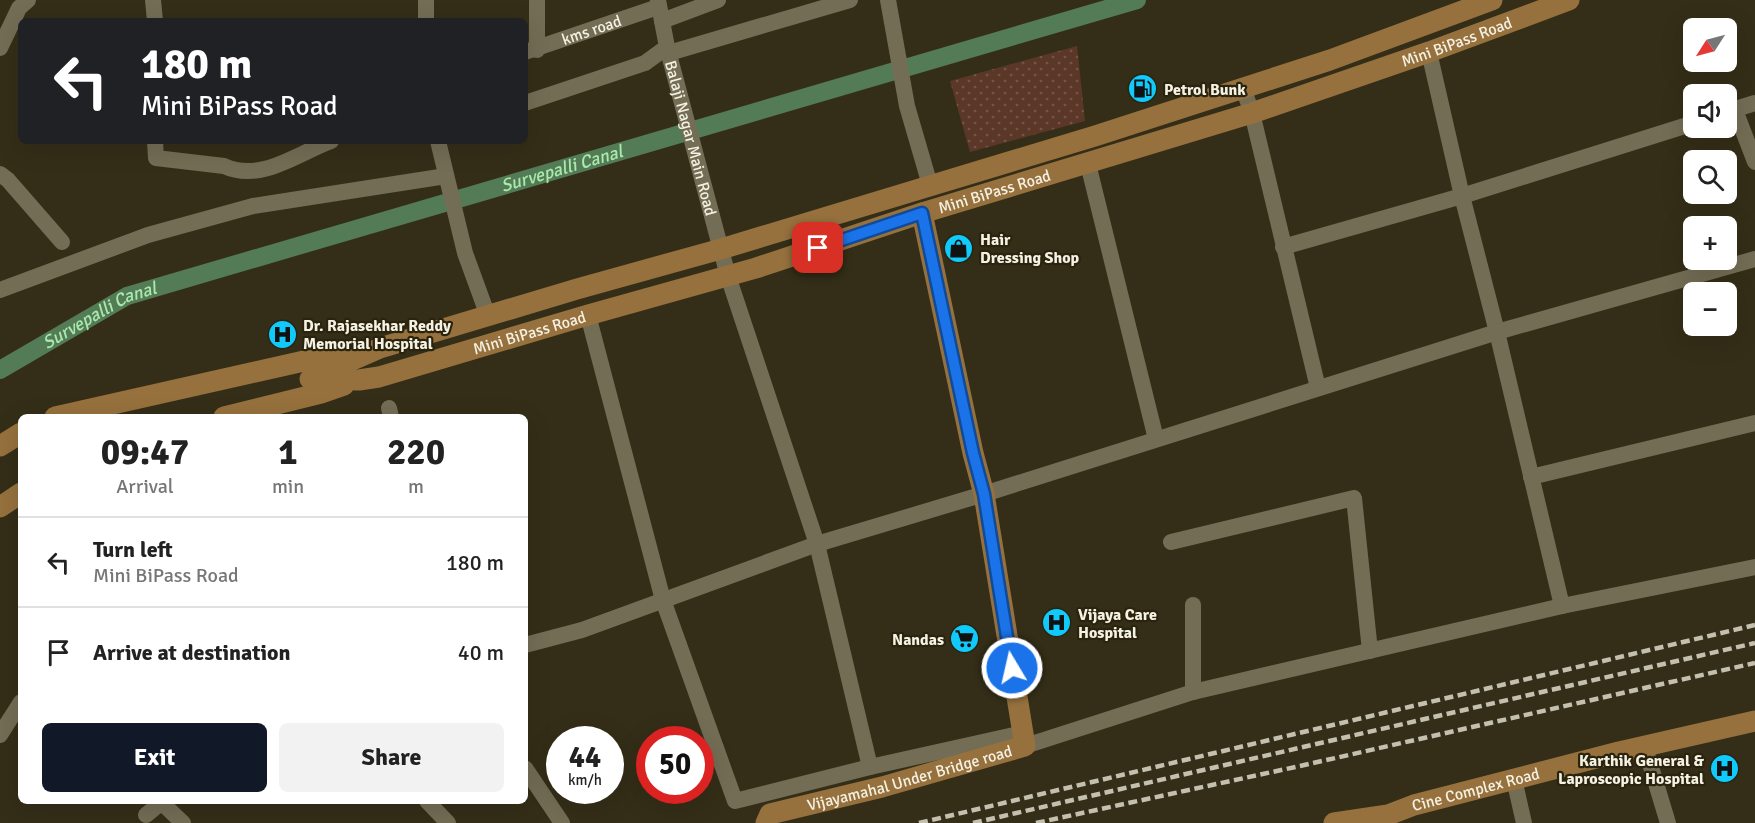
<!DOCTYPE html>
<html lang="en">
<head>
<meta charset="utf-8">
<style>
	:root { --surface:#fff; --page:#f2f2f2; --text:#222; --muted:#767676; --line:#e0e0e0; --accent:#111827 }
	body { margin:0; font-family:Signika,sans-serif; background:var(--page); color:var(--text); height:100vh; display:flex; flex-direction:column; font-size:22px; white-space:nowrap }
	* { box-sizing:border-box; margin:0 }
	p { font-size:20px; color:var(--muted) }
	.icon { flex:none; width:33px; height:33px; fill:none; stroke:currentColor; stroke-width:2; stroke-linecap:round; stroke-linejoin:round }
	.map { position:relative; flex:1; overflow:hidden }
	.sheet { position:absolute; left:18px; top:414px; width:510px; height:390px; display:flex; flex-direction:column; background:var(--surface); border-radius:9px; box-shadow:0 6px 24px #0002 }
	.sheet>* { flex:none }
	.guide { position:absolute; left:18px; top:18px; width:510px; height:126px; border-radius:9px; box-shadow:0 6px 24px #0002; background:#202124; color:#fff; overflow:hidden }
	.needle { width:39px; rotate:234deg }
	.tools { position:absolute; left:1683px; top:18px; display:grid; gap:12px }
	.tools a { display:grid; place-items:center; width:54px; height:54px; border-radius:9px; background:var(--surface); box-shadow:0 6px 24px #0002; font-size:30px }
	.speed { position:absolute; left:546px; top:726px; display:flex; gap:12px; font-size:30px; font-weight:700; text-align:center }
	.speed>* { display:grid; place-content:center; width:78px; height:78px; border-radius:50%; background:var(--surface); box-shadow:0 6px 24px #0002; line-height:1 }
	.speed small { font-size:15px; font-weight:400 }
	.speed .limit { border:9px solid #d22; background:#fff; color:#111 }
	.pin { position:absolute; display:grid; place-items:center; width:51px; height:51px; color:#fff; margin:-26px; border-radius:12px; box-shadow:0 3px 9px #0006 }
	.me { position:absolute; width:66px; margin:-33px; rotate:351deg; stroke-linejoin:round; filter:drop-shadow(0 0 4px #0008) }
	.turn { display:flex; align-items:center; gap:21px; height:126px; padding:0 24px; font-size:27px }
	.turn .icon { width:78px; height:78px; stroke-width:2.5 }
	.turn b { display:block; font-size:42px; line-height:51px }
	.eta { display:flex; justify-content:space-evenly; align-items:center; height:102px; text-align:center }
	.eta b { font-size:36px; font-weight:700; line-height:42px }
	.cta { display:flex; gap:12px; margin-top:auto; padding:12px 24px }
	.cta a { flex:1; height:69px; border-radius:9px; background:var(--accent); color:#fff; font-size:24px; font-weight:700; line-height:69px; text-align:center }
	.cta a+a { background:var(--page); color:var(--text) }
	ul { padding:0; list-style:none }
	li { display:flex; align-items:center; gap:18px; height:90px; padding:0 24px; border-top:2px solid var(--line) }
	li div { flex:1 }
	li b { display:block; font-size:22px }
	li em { font-style:normal }
	.map>svg:first-child { display:block }
	.grass { fill:url(#grass-dots) }
	.lines { fill:none; stroke-linecap:round; stroke-linejoin:round }
	.canal { stroke:#537b56; stroke-width:18 }
	.minor { stroke:#736d55; stroke-width:16 }
	.major { stroke:#96713d; stroke-width:21 }
	.rail { stroke:#c4c0b0; stroke-width:4.5; stroke-dasharray:9 4.5; stroke-linecap:butt }
	.route-casing { stroke:#114b97; stroke-width:15 }
	.route { stroke:#1a73e8; stroke-width:10 }
	.labels { text-anchor:middle; stroke-width:4.5; stroke-linejoin:round; paint-order:stroke }
	.street-label { font-size:16px; fill:#f5f2e4; stroke:#2a240f }
	.poi-label { font-size:16px; font-weight:bold; fill:#f5f2e4; stroke:#2a240f; text-anchor:start }
	.water-label { font-size:18px; font-style:italic; fill:#aae9ae; stroke:#2a240f }
</style>
</head>
<body>
<div class="map">
<svg width="1755" height="823" viewBox="0 0 1755 823">
	<defs>
		<pattern id="grass-dots" width="8" height="8" patternUnits="userSpaceOnUse" patternTransform="scale(1.5)"><rect width="8" height="8" fill="#5b3728"/><path d="M2 2h.1M6 6h.1" fill="none" stroke="#735447" stroke-width="1.8" stroke-linecap="round"/></pattern>
	</defs>
	<rect width="100%" height="100%" fill="#342e18"/>
	<polygon class="grass" points="1077,46 1085,121 970,152 950,81"/>
	<g class="lines">
		<path class="canal" id="s1" d="M 0,370 L 127,296 L 1137,0"/>
		<g class="minor">
			<polyline points="153,0 155,21"/>
			<polyline points="426,0 426,21"/>
			<polyline points="537,0 537,50"/>
			<path id="s2" d="M 658,0 L 667,47 L 728,276 L 817,544 L 870,767"/>
			<polyline points="888,0 907,106 930,185"/>
			<polyline points="662,21 718,0"/>
			<polyline points="0,48 19,8 28,0"/>
			<path id="s3" d="M 525,52 L 658,7"/>
			<polyline points="1429,52 1462,196 1497,332 1562,606"/>
			<polyline points="669,53 850,0"/>
			<polyline points="1243,88 1252,113 1318,388"/>
			<polyline points="525,103 645,63 667,47"/>
			<polyline points="1735,110 1755,162"/>
			<polyline points="1726,112 1755,103"/>
			<path d="M 155,141 L 156,158 L 224,166 C 261,183 298,153 331,141"/>
			<polyline points="438,141 465,253 488,316"/>
			<polyline points="1088,164 1156,439"/>
			<polyline points="0,174 8,180 62,242"/>
			<polyline points="1283,247 1462,196 1694,123"/>
			<polyline points="0,290 148,235 253,206 446,176"/>
			<polyline points="588,315 663,600 735,801 870,767 1023,733"/>
			<polyline points="389,408 391,417"/>
			<polyline points="1531,477 1755,423"/>
			<polyline points="1171,542 1354,498 1370,651"/>
			<polyline points="525,645 582,630 817,544 984,494 1497,332 1755,259"/>
			<polyline points="1193,692 1193,605"/>
			<polyline points="0,735 21,702"/>
			<polyline points="1025,746 1193,692 1562,606 1755,567"/>
			<polyline points="1645,747 1668,823"/>
			<polyline points="525,768 562,823"/>
			<polyline points="1514,779 1524,823"/>
			<polyline points="160,801 183,823"/>
			<polyline points="427,801 448,823"/>
			<polyline points="146,815 163,801"/>
		</g>
		<g class="major">
			<polyline points="316,376 380,348 577,289 721,249 1095,136 1330,60 1492,0"/>
			<path id="s4" d="M 310,379 L 359,380 L 379,377 L 588,315 L 756,268 L 922,213 L 1252,113 L 1429,52 L 1569,0"/>
			<polyline points="55,417 304,361 345,359"/>
			<polyline points="224,417 321,393 344,385"/>
			<polyline points="0,446 21,433"/>
			<polyline points="0,507 21,493"/>
			<path id="s5" d="M 766,823 L 770,814 L 882,787 L 1025,746 L 984,494 L 973,453 L 922,213"/>
			<path id="s6" d="M 1334,823 L 1388,815 L 1414,805 L 1619,752 L 1755,721"/>
		</g>
		<g class="rail">
			<polyline points="919,823 1755,625"/>
			<polyline points="973,823 1755,643"/>
			<polyline points="1036,823 1300,766 1755,663"/>
		</g>
	</g>
	<g class="lines">
		<defs>
			<polyline id="route" points="818,248 922,213 973,453 984,494 1012,668"/>
		</defs>
		<use href="#route" class="route-casing"/>
		<use href="#route" class="route"/>
	</g>
	<defs>
		<symbol id="fuel-disc" viewBox="-11 -11 22 22"><circle r="9.5" fill="#0fcafa" stroke="#2a240f"/><path d="M-5.5-6h7V0h2V4h1.3V-2.5L3-4.5l.8-.8L6-3V5H2.5V1h-1V6h-7ZM-4.2-4.7v3.2H.2V-4.7Z" fill="#111"/></symbol>
		<symbol id="shop-disc" viewBox="-11 -11 22 22"><circle r="9.5" fill="#0fcafa" stroke="#2a240f"/><path d="M-5-2.5h2.3a2.7 3.5 0 0 1 5.4 0H5L5.5 6h-11ZM-1.5-2.5h3a1.5 2.3 0 0 0-3 0Z" fill="#111"/></symbol>
		<symbol id="hospital-disc" viewBox="-11 -11 22 22"><circle r="9.5" fill="#0fcafa" stroke="#2a240f"/><path d="M-5-5h3v3.5h4V-5h3V5h-3V1.5h-4V5h-3Z" fill="#111"/></symbol>
		<symbol id="supermarket-disc" viewBox="-11 -11 22 22"><circle r="9.5" fill="#0fcafa" stroke="#2a240f"/><path d="M-6-5.5h2.5l.6 2H6L4.5 2H-2.5L-4.4-4H-6ZM-1.5 3.2a1.3 1.3 0 1 0 .1 0ZM3 3.2a1.3 1.3 0 1 0 .1 0Z" fill="#111"/></symbol>
	</defs>
	<g fill-rule="evenodd">
		<use href="#fuel-disc" x="1126" y="72" width="33" height="33"/>
		<use href="#shop-disc" x="942" y="232" width="33" height="33"/>
		<use href="#hospital-disc" x="266" y="318" width="33" height="33"/>
		<use href="#hospital-disc" x="1040" y="606" width="33" height="33"/>
		<use href="#supermarket-disc" x="948" y="622" width="33" height="33"/>
		<use href="#hospital-disc" x="1708" y="752" width="33" height="33"/>
	</g>
	<g class="labels">
		<g class="street-label">
			<text dy="6" stroke="none"><textPath href="#s3" startOffset="70">kms road</textPath></text>
			<text dy="6" stroke="none"><textPath href="#s4" startOffset="1198">Mini BiPass Road</textPath></text>
			<text dy="6" stroke="none"><textPath href="#s2" startOffset="142">Balaji Nagar Main Road</textPath></text>
			<text dy="6" stroke="none"><textPath href="#s4" startOffset="712">Mini BiPass Road</textPath></text>
			<text dy="6" stroke="none"><textPath href="#s4" startOffset="226">Mini BiPass Road</textPath></text>
			<text dy="6" stroke="none"><textPath href="#s5" startOffset="154">Vijayamahal Under Bridge road</textPath></text>
			<text dy="6" stroke="none"><textPath href="#s6" startOffset="146">Cine Complex Road</textPath></text>
		</g>
		<g class="poi-label">
			<text x="1164" y="95">Petrol Bunk</text>
			<text x="980" y="245">Hair<tspan x="980" dy="18">Dressing Shop</tspan></text>
			<text x="303" y="331">Dr. Rajasekhar Reddy<tspan x="303" dy="18">Memorial Hospital</tspan></text>
			<text x="1078" y="620">Vijaya Care<tspan x="1078" dy="18">Hospital</tspan></text>
			<text x="944" y="645" text-anchor="end">Nandas</text>
			<text x="1704" y="766" text-anchor="end">Karthik General &amp;<tspan x="1704" dy="18">Laproscopic Hospital</tspan></text>
		</g>
		<g class="water-label">
			<text dy="6" stroke="none"><textPath href="#s1" startOffset="600">Survepalli Canal</textPath></text>
			<text dy="6" stroke="none"><textPath href="#s1" startOffset="114">Survepalli Canal</textPath></text>
		</g>
	</g>
</svg>
<div class="tools">
<a><svg class="needle" viewBox="-14 -14 28 28"><path d="M0-13l5 13h-10z" fill="#e53935"/><path d="M0 13l5-13h-10z" fill="#767676"/></svg></a>
<a><svg class="icon" aria-label="sound" viewBox="0 0 24 24"><path d="M4 9h4l5-4v14l-5-4H4zM17 9q2 3 0 6"/></svg></a>
<a><svg class="icon" aria-label="search" viewBox="0 0 24 24"><circle cx="10" cy="10" r="6"/><path d="M15 15l6 6"/></svg></a>
<a>+</a>
<a>−</a>
</div>
<div class="speed"><div>44<small>km/h</small></div><div class="limit">50</div></div>
<div class="pin" style="left:818px;top:248px;background:#d93025"><svg class="icon" aria-label="arrive" viewBox="0 0 24 24"><path d="M6 21V4h12l-3 4 3 4H6"/></svg></div>
<svg class="me" style="left:1012px;top:668px" viewBox="-20 -20 40 40"><circle r="17" fill="#1a73e8" stroke="#fff" stroke-width="3"/><path d="M0-11L8 9 0 5-8 9z" fill="#fff"/></svg>
<div class="guide">
<div class="turn"><svg class="icon" aria-label="left" viewBox="0 0 24 24"><path d="M17 20v-9H6M10 6l-5 5 5 5"/></svg><div><b>180 m</b>Mini BiPass Road</div></div>
</div>
<section class="sheet">
<div class="eta">
<div><b>09:47</b><p>Arrival</p></div>
<div><b>1</b><p>min</p></div>
<div><b>220</b><p>m</p></div>
</div>
<ul>
<li><svg class="icon" aria-label="left" viewBox="0 0 24 24"><path d="M17 20v-9H6M10 6l-5 5 5 5"/></svg><div><b>Turn left</b><p>Mini BiPass Road</p></div><em>180 m</em></li>
<li><svg class="icon" aria-label="arrive" viewBox="0 0 24 24"><path d="M6 21V4h12l-3 4 3 4H6"/></svg><div><b>Arrive at destination</b></div><em>40 m</em></li>
</ul>
<div class="cta"><a>Exit</a><a>Share</a></div>
</section>
</div>
</body>
</html>
